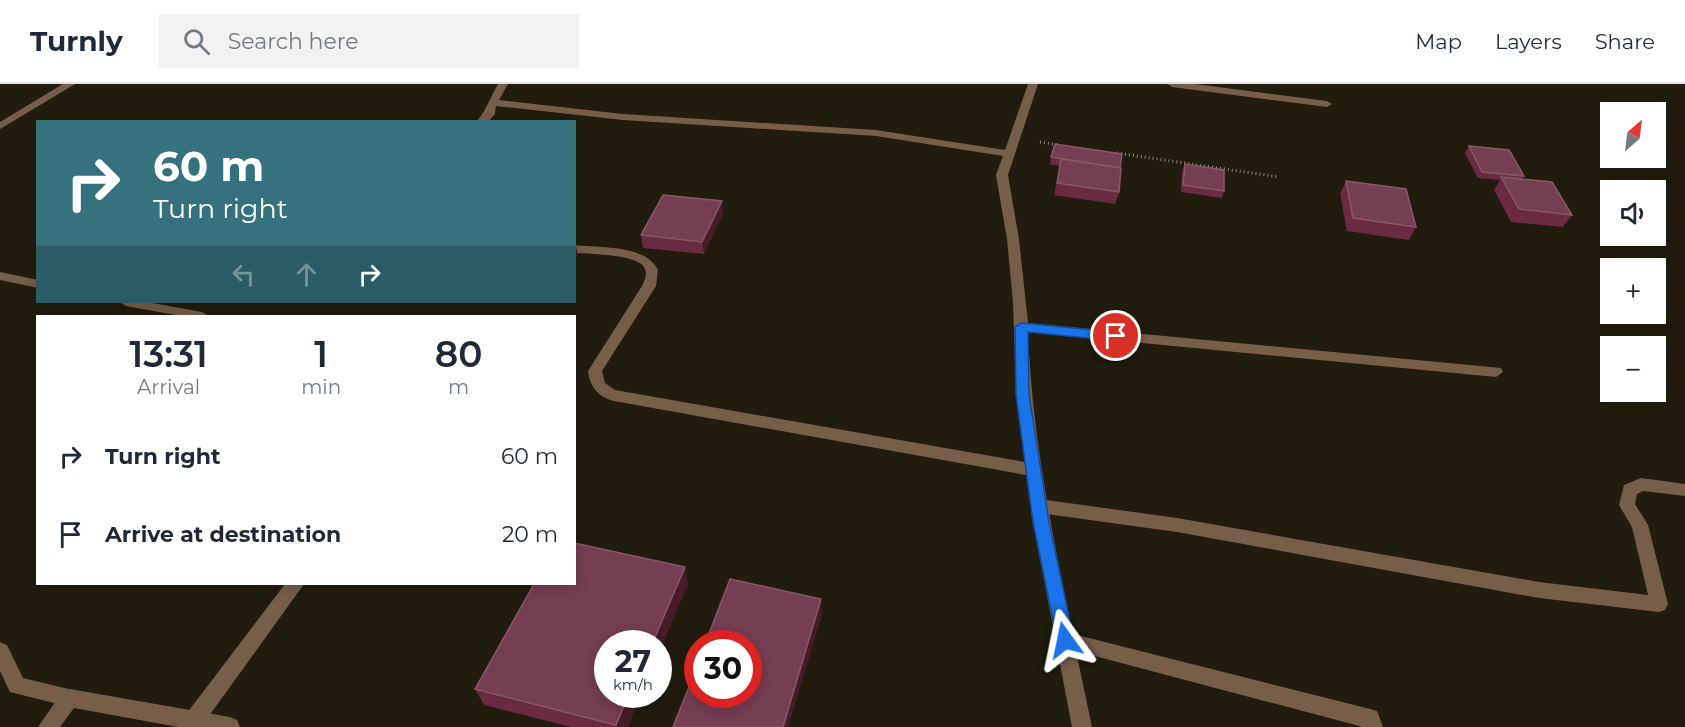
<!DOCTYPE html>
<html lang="en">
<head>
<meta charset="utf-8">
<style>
	:root { --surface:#fff; --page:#f2f2f3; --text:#1f2937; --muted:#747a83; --line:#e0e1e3 }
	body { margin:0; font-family:Montserrat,sans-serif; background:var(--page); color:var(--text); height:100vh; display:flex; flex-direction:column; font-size:22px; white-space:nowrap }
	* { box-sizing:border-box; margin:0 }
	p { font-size:20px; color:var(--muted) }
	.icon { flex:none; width:33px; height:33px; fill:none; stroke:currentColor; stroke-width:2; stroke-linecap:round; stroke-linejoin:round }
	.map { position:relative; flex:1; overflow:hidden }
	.side { position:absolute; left:36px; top:231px; width:540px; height:270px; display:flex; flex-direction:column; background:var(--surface); border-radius:0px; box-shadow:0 3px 15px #0003 }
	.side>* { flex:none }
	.top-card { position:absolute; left:36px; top:36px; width:540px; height:183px; border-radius:0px; box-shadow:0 3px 15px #0003; background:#36727d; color:#fff; overflow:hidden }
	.needle { width:39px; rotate:28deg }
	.fabs { position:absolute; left:1600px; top:18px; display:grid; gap:12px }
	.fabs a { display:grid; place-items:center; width:66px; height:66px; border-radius:0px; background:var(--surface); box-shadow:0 3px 15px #0003; font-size:30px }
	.speed { position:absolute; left:594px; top:546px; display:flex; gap:12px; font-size:30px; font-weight:700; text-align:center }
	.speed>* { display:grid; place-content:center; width:78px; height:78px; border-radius:50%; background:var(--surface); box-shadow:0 3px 15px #0003; line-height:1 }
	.speed small { font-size:15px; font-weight:400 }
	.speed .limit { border:9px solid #d22; background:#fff; color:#111 }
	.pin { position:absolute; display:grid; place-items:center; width:51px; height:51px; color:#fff; margin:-26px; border:3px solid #fff; border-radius:50%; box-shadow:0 2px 6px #0007 }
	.me { position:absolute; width:66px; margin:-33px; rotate:348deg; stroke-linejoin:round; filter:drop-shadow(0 0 4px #0008) }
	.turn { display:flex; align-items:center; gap:21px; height:126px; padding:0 18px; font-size:27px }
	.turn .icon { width:78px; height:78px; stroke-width:2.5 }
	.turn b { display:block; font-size:42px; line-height:51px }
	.lanes { display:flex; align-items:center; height:57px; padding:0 18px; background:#0003; justify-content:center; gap:30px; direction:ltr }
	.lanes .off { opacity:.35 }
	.eta { display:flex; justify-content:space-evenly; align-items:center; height:102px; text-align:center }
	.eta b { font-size:36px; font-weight:600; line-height:42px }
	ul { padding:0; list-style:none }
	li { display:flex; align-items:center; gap:18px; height:78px; padding:0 18px }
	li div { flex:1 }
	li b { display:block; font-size:22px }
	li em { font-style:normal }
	header { display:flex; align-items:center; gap:36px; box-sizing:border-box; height:84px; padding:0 30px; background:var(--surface); border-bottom:2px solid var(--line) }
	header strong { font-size:28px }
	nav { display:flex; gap:33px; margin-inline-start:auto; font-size:21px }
	.search { width:420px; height:54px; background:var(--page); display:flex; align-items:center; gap:15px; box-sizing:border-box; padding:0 21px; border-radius:0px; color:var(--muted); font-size:22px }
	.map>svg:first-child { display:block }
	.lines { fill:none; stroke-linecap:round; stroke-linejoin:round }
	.path { stroke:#8d897d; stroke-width:3; stroke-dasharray:1 3; stroke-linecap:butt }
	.service { fill:#775e4a; fill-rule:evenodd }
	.minor { fill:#775e4a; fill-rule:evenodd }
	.wall { fill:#692a42 }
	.shaded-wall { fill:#461c26 }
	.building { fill:#763e53; stroke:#885868; stroke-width:1.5 }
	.route { fill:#1a73e8; stroke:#114b97; stroke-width:1.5 }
</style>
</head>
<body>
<header>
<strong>Turnly</strong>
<div class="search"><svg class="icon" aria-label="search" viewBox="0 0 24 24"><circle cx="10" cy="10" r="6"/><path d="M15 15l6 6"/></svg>Search here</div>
<nav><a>Map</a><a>Layers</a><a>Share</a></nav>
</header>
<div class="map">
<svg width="1685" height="643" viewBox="0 0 1685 643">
	<rect width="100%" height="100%" fill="#211c0d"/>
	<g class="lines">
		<g class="path">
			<polyline points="1040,58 1059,61"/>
			<polyline points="1117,69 1279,93"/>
		</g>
		<g class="service">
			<polygon points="1167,0 1195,0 1327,17 1332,20 1327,23 1172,3"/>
			<polygon points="1641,394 1685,400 1685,412 1643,407 1637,410 1635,420 1648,441 1668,520 1665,526 1659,528 1539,514 1177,448 1039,429 1033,427 1031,422 1033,417 1039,415 1177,434 1539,498 1648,511 1632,443 1619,421 1624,401"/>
			<polygon points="285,500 304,500 201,643 187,643 184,636 187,629"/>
			<polygon points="0,558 7,561 23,594 77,607 80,614 77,621 70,623 10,608 0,587"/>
		</g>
		<g class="minor">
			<polygon points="63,0 75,0 0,45 0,38"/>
			<path d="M 498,0 L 508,0 L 499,16 L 623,30 L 876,46 L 1005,66 L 1028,0 L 1038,0 L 1008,91 L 1019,155 L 1028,239 L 1501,284 L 1503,288 L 1496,293 L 1028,248 C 1032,351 1052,449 1073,550 L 1370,625 L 1377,627 L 1383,643 L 1363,643 L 1076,567 L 1092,643 L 1072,643 L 1033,438 L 1026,391 L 614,317 C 598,313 590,303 588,287 L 642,202 C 645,196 648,189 644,183 C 636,170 589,170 574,169 L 574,161 C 599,164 645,160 658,186 L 656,202 L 602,287 L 605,299 L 615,306 L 1025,378 L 1016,311 L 1013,218 L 1007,155 L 996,91 L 1003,72 L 876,52 L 623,36 L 496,22 L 495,30 L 488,38 L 476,38 C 486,27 490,14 498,0 Z"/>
			<polygon points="0,188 38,196 38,204 0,196"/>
			<polygon points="119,218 147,218 202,228 209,232 181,232 126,222"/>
			<polygon points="70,605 230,633 237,636 240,643 178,643 74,624 60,643 38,643 63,607"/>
		</g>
	</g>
	<g class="wall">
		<polygon points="1469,62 1524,92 1522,95 1572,131 1563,143 1511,138 1494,106 1500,96 1478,94 1465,69"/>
		<polygon points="1051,73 1120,84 1119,108 1115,120 1054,111 1060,82 1050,80"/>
		<polygon points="1185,80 1224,107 1222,114 1181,108 1182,87"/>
		<polygon points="1346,97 1416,143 1409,156 1347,147 1340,110"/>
		<polygon points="723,129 704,170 643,164 641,151"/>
		<polygon points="688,500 658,570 658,560 608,610 641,610 628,643 571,643 484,621 475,605"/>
	</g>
	<g class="shaded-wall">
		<polygon points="722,117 723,129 704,170 702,158"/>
		<polygon points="575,159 578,171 574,177 574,160"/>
		<polygon points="685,483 688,500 658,570 658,560 652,560"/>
		<polygon points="821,515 822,531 788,643 783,643"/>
		<polygon points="629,610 641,610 628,643 617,643 616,641"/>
	</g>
	<g class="building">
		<polygon points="1055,60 1122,70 1120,84 1051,73"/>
		<polygon points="1469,62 1509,66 1524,92 1482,88"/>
		<polygon points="1061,75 1121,84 1119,108 1057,99"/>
		<polygon points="1185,80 1224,86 1224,107 1183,101"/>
		<polygon points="1501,93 1552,98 1572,131 1519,125"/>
		<polygon points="1346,97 1406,105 1416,143 1353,134"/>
		<polygon points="663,111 722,117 702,158 641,151"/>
		<polygon points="574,459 685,483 652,560 608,560 608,610 629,610 616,641 475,605 534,500 574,500"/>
		<polygon points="730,495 821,515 783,643 673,643 698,580 698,610 748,610 748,560 705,560"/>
	</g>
	<polygon class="route" points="1021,239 1116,248 1122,252 1116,257 1028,248 1029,311 1049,438 1074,556 1071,561 1065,564 1059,561 1057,556 1033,438 1016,311 1015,243"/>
</svg>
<div class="fabs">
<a><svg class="needle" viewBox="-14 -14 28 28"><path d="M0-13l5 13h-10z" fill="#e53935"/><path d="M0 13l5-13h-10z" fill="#747a83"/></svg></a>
<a><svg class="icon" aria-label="sound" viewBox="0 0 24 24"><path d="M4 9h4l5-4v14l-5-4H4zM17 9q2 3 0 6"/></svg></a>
<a>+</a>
<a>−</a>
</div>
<div class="speed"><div>27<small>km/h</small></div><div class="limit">30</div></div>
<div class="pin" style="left:1116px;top:252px;background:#d93025"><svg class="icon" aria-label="arrive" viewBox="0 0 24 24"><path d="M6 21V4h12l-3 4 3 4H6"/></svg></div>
<svg class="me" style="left:1065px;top:556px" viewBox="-20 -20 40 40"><path d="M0-17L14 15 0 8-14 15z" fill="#1a73e8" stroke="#fff" stroke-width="4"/></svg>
<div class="top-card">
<div class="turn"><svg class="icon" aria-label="right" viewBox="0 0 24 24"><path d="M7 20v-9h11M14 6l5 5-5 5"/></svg><div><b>60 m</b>Turn right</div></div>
<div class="lanes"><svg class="icon off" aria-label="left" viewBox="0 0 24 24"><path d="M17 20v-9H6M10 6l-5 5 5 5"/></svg><svg class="icon off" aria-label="ahead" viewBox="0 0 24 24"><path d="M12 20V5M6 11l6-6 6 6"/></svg><svg class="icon" aria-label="right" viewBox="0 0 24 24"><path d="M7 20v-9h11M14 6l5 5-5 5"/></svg></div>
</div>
<section class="side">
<div class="eta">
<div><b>13:31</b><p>Arrival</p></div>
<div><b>1</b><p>min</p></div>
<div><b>80</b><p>m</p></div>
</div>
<ul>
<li><svg class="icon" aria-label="right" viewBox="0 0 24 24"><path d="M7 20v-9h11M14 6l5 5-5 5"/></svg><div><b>Turn right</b></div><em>60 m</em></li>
<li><svg class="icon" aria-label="arrive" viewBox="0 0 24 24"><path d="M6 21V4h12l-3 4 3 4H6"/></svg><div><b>Arrive at destination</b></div><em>20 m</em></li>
</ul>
</section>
</div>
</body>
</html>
